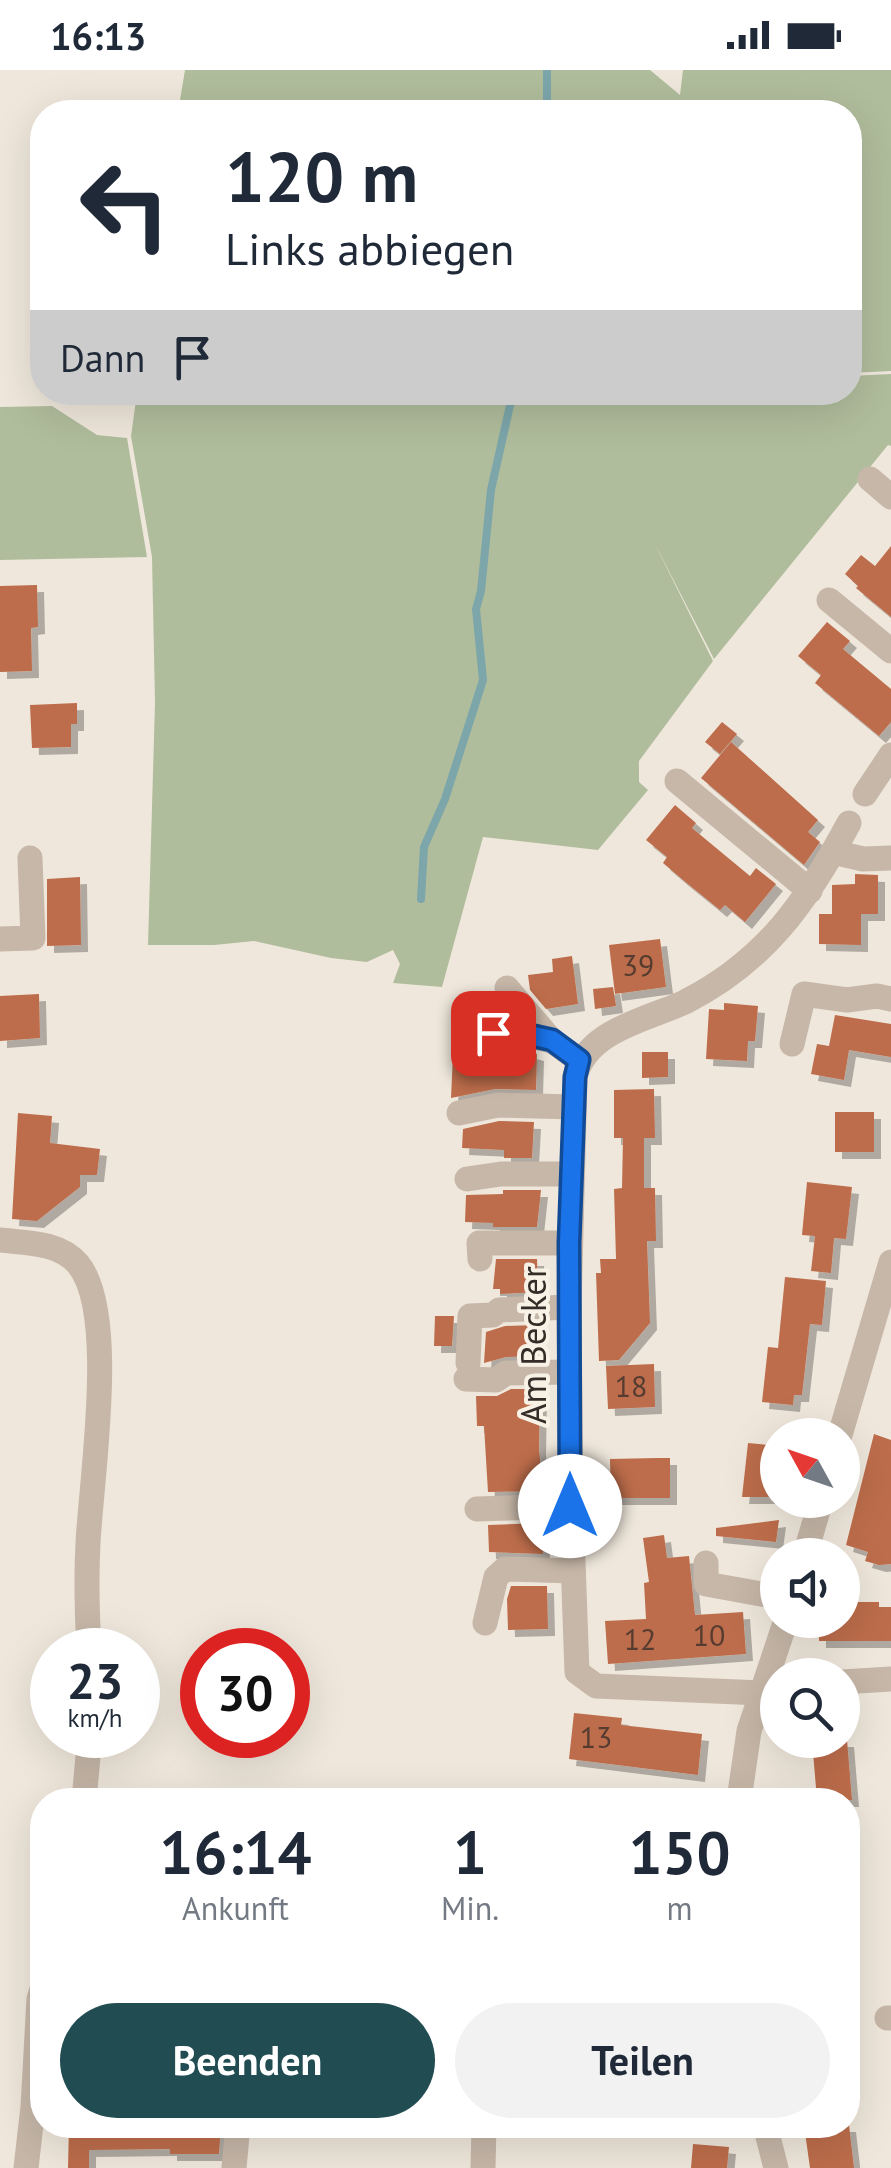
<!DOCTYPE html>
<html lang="de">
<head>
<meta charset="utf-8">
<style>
	:root { --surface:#fff; --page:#f2f2f3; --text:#1f2937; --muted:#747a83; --accent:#204c52 }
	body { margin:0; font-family:"PT Sans",sans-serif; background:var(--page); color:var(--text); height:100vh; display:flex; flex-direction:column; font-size:38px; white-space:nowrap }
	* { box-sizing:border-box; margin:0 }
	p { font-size:32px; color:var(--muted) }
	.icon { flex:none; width:55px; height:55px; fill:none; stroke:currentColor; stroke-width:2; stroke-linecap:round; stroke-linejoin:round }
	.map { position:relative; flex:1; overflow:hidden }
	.sheet { position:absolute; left:30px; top:1718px; width:830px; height:350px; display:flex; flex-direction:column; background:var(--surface); border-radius:40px; box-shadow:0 10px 40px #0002 }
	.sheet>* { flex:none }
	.hud { position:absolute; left:30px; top:30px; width:832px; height:305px; border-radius:40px; box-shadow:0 10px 40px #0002; background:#fff; color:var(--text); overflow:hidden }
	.needle { width:65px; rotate:310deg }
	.buttons { position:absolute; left:760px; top:1348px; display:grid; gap:20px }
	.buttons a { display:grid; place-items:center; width:100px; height:100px; border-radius:50%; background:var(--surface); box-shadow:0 10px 40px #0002; font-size:50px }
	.speed { position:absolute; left:30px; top:1558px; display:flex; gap:20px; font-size:50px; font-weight:700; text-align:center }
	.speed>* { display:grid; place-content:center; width:130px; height:130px; border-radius:50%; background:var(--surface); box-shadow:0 10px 40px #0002; line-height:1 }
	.speed small { font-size:25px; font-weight:400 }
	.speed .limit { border:15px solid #d22; background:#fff; color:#111 }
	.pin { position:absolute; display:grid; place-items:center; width:85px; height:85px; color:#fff; margin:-42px; border-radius:20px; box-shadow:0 5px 15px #0006 }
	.me { position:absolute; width:110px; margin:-55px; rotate:0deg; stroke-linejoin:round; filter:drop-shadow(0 0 8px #0008) }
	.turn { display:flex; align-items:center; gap:35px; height:210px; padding:0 30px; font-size:45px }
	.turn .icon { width:130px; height:130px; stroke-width:2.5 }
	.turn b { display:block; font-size:70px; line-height:85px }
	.then { display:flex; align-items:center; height:95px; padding:0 30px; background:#0003; gap:20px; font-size:38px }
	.eta { display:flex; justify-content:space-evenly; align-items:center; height:170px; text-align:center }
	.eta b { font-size:60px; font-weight:700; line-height:70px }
	.primary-button { display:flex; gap:20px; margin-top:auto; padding:20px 30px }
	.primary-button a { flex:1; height:115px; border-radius:60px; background:var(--accent); color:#fff; font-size:40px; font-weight:700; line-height:115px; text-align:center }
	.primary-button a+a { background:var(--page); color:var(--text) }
	.status { display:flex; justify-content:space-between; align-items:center; height:70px; padding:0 50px; background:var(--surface); direction:ltr }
	.status svg { height:28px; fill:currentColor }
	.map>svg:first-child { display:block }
	.green { fill:#b0bd9c }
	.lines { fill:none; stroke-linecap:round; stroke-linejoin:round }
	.stream { stroke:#7ca6aa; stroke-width:8 }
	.building { fill:#bd6d4b; filter:url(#shadow) }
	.minor { stroke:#c6b7a8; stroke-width:25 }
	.route-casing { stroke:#114b97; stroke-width:25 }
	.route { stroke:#1a73e8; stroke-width:18 }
	.labels { text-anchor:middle; stroke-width:8; stroke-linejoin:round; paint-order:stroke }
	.number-label { font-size:30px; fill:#563c30 }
	.street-label { font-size:35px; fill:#342c27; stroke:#f8f1e6 }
</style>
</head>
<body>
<div class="status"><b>16:13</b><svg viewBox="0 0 49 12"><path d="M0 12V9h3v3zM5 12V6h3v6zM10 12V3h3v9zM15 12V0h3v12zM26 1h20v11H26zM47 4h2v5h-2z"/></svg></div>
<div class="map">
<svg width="891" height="2098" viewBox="0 0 891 2098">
	<defs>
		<filter id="shadow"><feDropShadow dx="7" dy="7" stdDeviation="0" flood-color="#0004"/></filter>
	</defs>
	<rect width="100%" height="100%" fill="#efe7db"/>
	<g class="green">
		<polygon points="185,0 650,0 680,25 683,0 891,0 891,301 850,303 850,42 178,42"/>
		<polygon points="891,304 891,376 888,375 714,589 653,470 713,591 639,691 639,712 648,720 598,780 483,767 442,917 393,913 400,894 393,880 367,892 331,888 254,871 214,875 148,875 155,633 152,487 131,366 137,323 640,323 631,331 642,322 850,322 850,306"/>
		<polygon points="52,336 97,365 127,368 147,487 0,490 0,337"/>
	</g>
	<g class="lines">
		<g class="stream">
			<polyline points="547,42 547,0"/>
			<polyline points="421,829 424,777 445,729 483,610 476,539 481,521 491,420 513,322"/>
		</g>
	</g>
	<g class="building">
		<polygon points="891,476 891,547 856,518 858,516 845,504 861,485 875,496"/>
		<polygon points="37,515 38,557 31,558 32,601 0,602 0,516"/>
		<polygon points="827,552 850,571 843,579 891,619 891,652 879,666 815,613 821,605 798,586"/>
		<polygon points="77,633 77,654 71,654 71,677 32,678 30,635"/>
		<polygon points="722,652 737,664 720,684 705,672"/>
		<polygon points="731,672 818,750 808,762 820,772 804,795 701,708"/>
		<polygon points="675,735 696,753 692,758 750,806 756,798 776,814 745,852 725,835 720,840 683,810 663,793 667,787 646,770"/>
		<polygon points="855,804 878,805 878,844 861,844 861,875 819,874 819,844 832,844 832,815 855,814"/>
		<polygon points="80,807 81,875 47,876 47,809"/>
		<polygon points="660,869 666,917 615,924 609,875"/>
		<polygon points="572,886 578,934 546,939 530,920 528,905 553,902 552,889"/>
		<polygon points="613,917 616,936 595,939 593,919"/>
		<polygon points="39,924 40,968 0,971 0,926"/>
		<polygon points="724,933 758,936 755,971 748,971 747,991 706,989 709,939 724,940"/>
		<polygon points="835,945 891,954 891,987 849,980 844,1010 811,1004 817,974 829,976"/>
		<polygon points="514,978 537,984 536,1020 495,1019 451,1028 453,984"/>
		<polygon points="642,982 668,982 668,1007 642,1008"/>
		<polygon points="654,1019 655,1068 644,1068 644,1118 655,1118 656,1171 647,1171 650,1253 619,1290 599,1291 596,1203 601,1203 600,1189 616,1189 614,1119 622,1118 623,1068 614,1068 614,1020"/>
		<rect x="835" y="1042" width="39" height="40"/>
		<polygon points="18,1043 52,1046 50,1073 100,1079 97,1105 80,1105 80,1117 37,1151 12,1149"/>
		<polygon points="499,1051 534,1052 532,1088 504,1088 504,1080 462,1078 463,1059"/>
		<polygon points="807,1112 852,1117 846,1169 834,1168 831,1203 811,1201 815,1166 802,1165"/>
		<polygon points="503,1120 541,1120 537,1157 493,1157 493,1153 465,1152 466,1125 503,1124"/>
		<polygon points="496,1189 537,1189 538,1222 500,1224 500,1219 493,1219"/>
		<polygon points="785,1207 826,1211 822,1255 810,1254 802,1325 794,1325 793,1335 762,1332 768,1277 778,1278"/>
		<polygon points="435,1246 454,1246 452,1276 434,1276"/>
		<polygon points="538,1255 538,1286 506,1287 484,1293 486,1262 505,1256"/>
		<polygon points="654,1294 655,1337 608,1339 606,1296"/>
		<polygon points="511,1319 540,1319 539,1379 543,1421 488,1422 484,1356 477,1356 476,1326 497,1326"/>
		<polygon points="874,1364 891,1370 891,1494 879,1495 865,1491 868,1482 846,1475"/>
		<polygon points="748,1373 778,1376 778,1427 742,1427"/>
		<polygon points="658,1388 670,1388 670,1428 611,1428 610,1389"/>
		<polygon points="779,1450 776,1472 716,1466 716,1458"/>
		<polygon points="542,1453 543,1484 489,1482 488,1455"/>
		<polygon points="664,1465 667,1488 689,1486 695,1545 743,1542 746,1584 608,1594 605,1551 646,1549 644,1513 649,1512 643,1468"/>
		<polygon points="511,1516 547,1516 548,1559 508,1560 507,1529"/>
		<polygon points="842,1532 879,1532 879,1537 891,1537 891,1571 819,1571 819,1550 842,1550"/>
		<polygon points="574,1643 622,1648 621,1655 702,1664 698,1705 569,1689"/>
		<polygon points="812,1670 847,1670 852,1730 817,1730"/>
		<polygon points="69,2055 221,2055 219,2084 170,2084 170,2079 89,2080 89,2098 68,2098"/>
		<polygon points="804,2055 849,2055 854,2098 810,2098"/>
		<polygon points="693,2074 729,2077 727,2098 691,2098"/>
	</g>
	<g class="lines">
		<g class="minor">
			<polyline points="870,409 891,427"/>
			<polyline points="829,530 891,581"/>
			<polyline points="677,711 810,821"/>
			<polyline points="865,724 891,685"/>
			<polyline points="833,782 863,789 891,788"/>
			<polyline points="0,869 33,868 30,788"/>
			<polyline points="507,918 552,971 579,990"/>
			<polyline points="471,964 516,962 552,971"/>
			<polyline points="792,974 804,924 847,930 877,926 891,929"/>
			<polyline points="459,1043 498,1035 574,1037"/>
			<polyline points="467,1109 501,1104 572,1104"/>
			<path d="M 0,1170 C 27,1173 59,1172 78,1194 C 118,1242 91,1409 88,1473 C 86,1509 87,1544 89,1580"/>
			<polyline points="480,1189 479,1173 569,1173"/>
			<polyline points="468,1293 470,1246 493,1245 499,1240 569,1237"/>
			<polyline points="466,1309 496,1310 506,1303 569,1302"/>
			<polyline points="840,1365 891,1192"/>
			<polyline points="477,1439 571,1436"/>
			<polyline points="805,1485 821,1430"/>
			<polyline points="706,1493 706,1514 778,1527"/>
			<polyline points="485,1553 496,1507 505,1499 572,1501"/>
			<polyline points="842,1612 891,1609"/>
			<path d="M 778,1620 L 762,1623 L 596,1616 L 577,1602 L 571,1436 L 569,1237 L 575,1007 C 587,960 646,950 685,932 C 766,891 807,831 849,753"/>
			<polyline points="84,1730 90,1665"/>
			<polyline points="739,1730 749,1661 786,1550"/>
			<polyline points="887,1948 891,1948"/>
			<polyline points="765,2055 776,2098"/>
			<polyline points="26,2098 33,2037 39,1929 42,1919"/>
			<polyline points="234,2098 238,2055"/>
			<polyline points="483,2098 484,2055"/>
		</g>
	</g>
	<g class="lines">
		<defs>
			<polyline id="route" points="493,963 516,962 552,970 579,990 575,1007 569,1173 570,1436"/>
		</defs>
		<use href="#route" class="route-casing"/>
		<use href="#route" class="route"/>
	</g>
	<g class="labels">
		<g class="number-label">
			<text x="638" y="906">39</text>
			<text x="631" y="1327">18</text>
			<text x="709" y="1576">10</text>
			<text x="640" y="1580">12</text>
			<text x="596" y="1678">13</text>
		</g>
		<g class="street-label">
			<text transform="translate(534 1275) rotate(-90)" y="12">Am Becker</text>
		</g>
	</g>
</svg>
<div class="buttons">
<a><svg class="needle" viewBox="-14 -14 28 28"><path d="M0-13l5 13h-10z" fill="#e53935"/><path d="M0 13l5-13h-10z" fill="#747a83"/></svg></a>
<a><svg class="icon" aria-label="sound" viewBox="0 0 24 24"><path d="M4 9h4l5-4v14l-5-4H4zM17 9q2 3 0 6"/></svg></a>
<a><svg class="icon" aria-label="search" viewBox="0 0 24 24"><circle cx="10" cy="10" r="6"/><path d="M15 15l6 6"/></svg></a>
</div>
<div class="speed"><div>23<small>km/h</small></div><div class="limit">30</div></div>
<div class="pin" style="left:493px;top:963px;background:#d93025"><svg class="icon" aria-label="arrive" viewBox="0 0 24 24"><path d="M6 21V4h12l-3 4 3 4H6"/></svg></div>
<svg class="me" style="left:570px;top:1436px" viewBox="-20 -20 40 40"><circle r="19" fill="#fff"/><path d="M0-13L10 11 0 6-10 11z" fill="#1a73e8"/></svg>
<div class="hud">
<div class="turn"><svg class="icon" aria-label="left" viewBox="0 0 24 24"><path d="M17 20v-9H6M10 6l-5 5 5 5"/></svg><div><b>120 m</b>Links abbiegen</div></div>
<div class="then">Dann<svg class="icon" aria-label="arrive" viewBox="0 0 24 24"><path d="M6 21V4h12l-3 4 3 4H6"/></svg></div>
</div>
<section class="sheet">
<div class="eta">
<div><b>16:14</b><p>Ankunft</p></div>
<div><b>1</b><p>Min.</p></div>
<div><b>150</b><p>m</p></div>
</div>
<div class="primary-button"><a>Beenden</a><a>Teilen</a></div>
</section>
</div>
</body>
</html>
